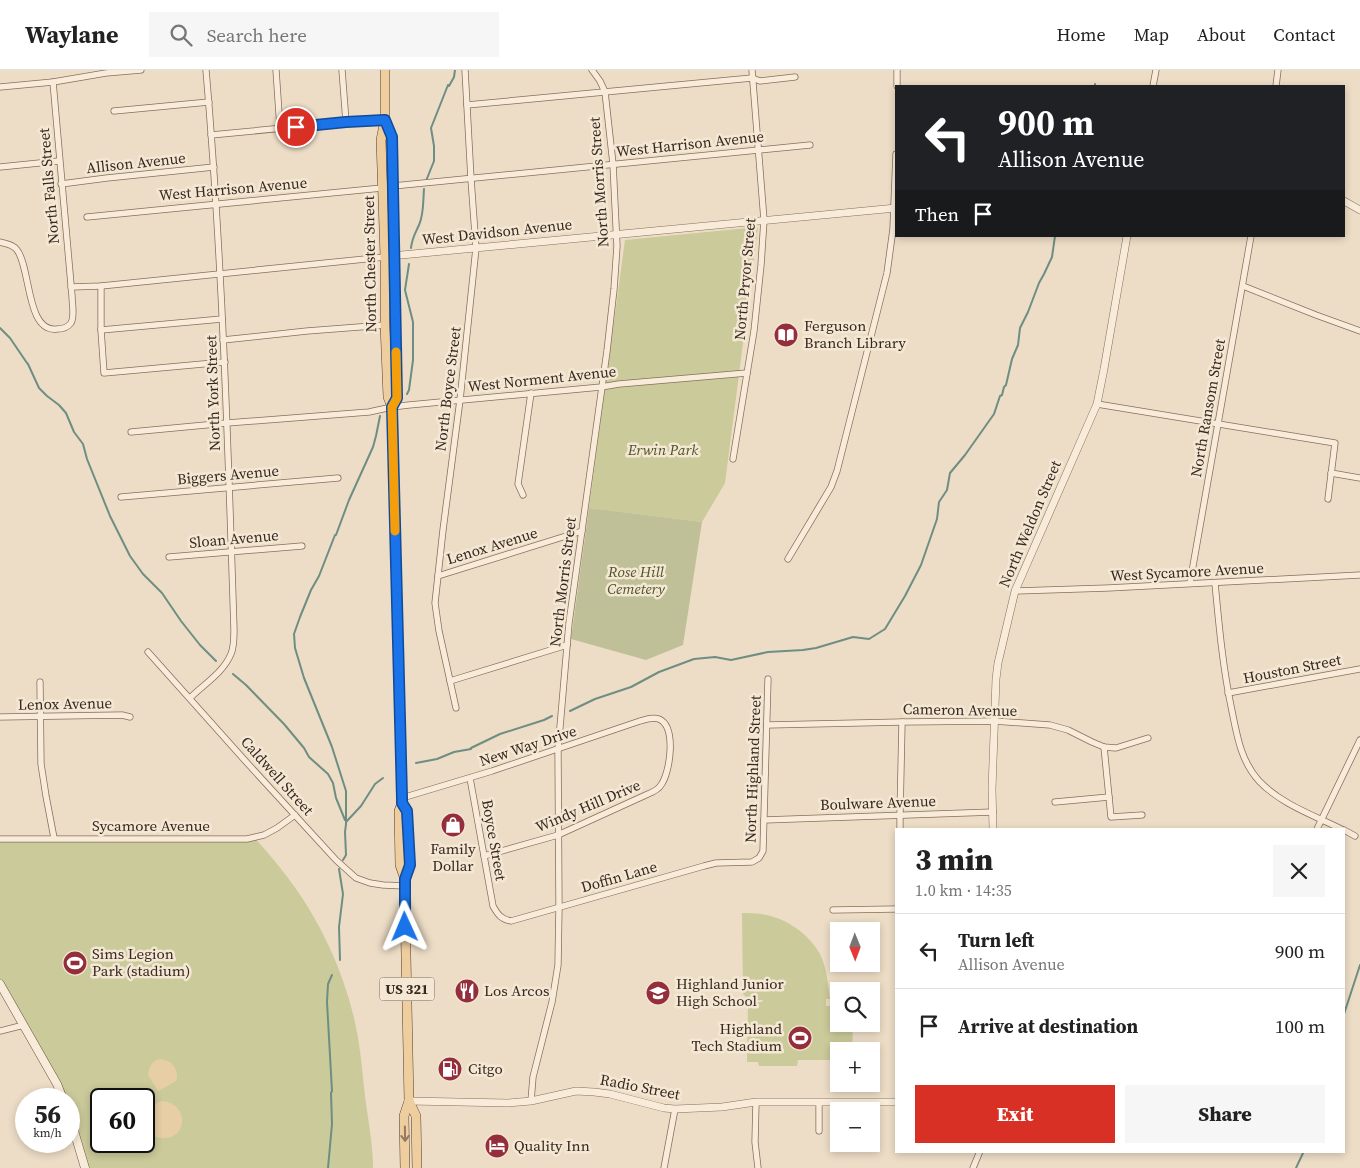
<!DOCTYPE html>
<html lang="en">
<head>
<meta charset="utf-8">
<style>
	:root { --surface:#fff; --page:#f6f6f6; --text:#222; --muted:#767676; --line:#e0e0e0; --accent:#d93025 }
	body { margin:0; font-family:"Source Serif 4",serif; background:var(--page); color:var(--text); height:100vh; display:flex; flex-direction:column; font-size:19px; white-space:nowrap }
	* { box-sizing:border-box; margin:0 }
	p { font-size:16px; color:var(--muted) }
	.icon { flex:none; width:28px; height:28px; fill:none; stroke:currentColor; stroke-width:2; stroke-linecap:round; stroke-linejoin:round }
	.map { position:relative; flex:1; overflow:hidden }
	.panel { position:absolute; left:895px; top:758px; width:450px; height:325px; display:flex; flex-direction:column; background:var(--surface); border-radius:0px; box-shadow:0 2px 8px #0003 }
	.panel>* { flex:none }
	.hud { position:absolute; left:895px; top:15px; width:450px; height:152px; border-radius:0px; box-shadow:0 2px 8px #0003; background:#202124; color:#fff; overflow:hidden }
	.needle { width:32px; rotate:179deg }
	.buttons { position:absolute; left:830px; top:852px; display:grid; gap:10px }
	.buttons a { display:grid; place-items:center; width:50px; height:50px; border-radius:0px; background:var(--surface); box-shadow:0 2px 8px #0003; font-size:25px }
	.speed { position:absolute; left:15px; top:1018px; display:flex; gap:10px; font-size:25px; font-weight:700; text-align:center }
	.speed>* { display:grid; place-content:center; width:65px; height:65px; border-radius:50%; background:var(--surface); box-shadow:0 2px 8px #0003; line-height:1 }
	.speed small { font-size:12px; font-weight:400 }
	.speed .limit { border:2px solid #111; border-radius:8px; background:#fff; color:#111 }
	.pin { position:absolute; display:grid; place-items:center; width:42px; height:42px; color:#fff; margin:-21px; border:2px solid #fff; border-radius:50%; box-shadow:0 1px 5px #0007 }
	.me { position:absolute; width:55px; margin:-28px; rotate:359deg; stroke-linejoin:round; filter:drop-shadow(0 0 4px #0008) }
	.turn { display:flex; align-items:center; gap:18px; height:105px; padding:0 20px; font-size:22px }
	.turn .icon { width:65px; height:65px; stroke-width:2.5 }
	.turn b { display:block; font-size:35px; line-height:42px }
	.then { display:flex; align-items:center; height:48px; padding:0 20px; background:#0003; gap:10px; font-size:19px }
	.round { display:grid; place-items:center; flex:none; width:52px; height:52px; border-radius:0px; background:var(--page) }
	.summary { display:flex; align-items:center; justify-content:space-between; height:85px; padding:0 20px }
	h1 { font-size:30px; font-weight:800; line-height:38px }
	.button { display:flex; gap:10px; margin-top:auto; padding:10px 20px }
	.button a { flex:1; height:58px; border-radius:0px; background:var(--accent); color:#fff; font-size:20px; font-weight:800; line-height:58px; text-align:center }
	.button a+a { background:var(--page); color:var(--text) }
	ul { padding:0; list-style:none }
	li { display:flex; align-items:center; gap:15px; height:75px; padding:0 20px; border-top:1px solid var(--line) }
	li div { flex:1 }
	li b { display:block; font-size:19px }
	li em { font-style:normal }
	header { display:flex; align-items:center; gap:30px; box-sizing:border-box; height:70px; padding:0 25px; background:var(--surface); border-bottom:1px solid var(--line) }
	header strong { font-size:24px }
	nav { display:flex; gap:28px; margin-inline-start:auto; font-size:18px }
	.search { width:350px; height:45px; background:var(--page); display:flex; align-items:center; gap:12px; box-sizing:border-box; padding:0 18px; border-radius:0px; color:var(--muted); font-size:19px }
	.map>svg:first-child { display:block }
	.green { fill:#caca9a; fill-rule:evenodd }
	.sand { fill:#e7cea4 }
	.cemetery { fill:#bfc098 }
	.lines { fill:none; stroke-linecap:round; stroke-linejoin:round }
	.stream { stroke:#6e8e83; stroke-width:2 }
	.minor-casing { stroke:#876e5c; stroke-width:7 }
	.tertiary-casing { stroke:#876e5c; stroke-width:8 }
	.secondary-casing { stroke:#69503f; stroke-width:9 }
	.primary-casing { stroke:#553d30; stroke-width:10 }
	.minor { stroke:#f8ebd9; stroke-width:5.5 }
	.tertiary { stroke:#f8ebd9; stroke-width:7 }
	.secondary { stroke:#f8ebd9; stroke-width:8 }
	.primary { stroke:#eecd9f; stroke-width:9 }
	.oneway { stroke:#937a5f }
	.route-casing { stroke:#114b97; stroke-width:12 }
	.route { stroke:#1a73e8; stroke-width:9 }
	.slow { stroke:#f59e0b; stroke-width:9 }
	.labels { text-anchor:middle; stroke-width:5; stroke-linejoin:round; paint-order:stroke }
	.shield { fill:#f4e8d5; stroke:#706256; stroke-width:1 }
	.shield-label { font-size:14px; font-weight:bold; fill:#38281f }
	.street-label { font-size:15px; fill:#38281f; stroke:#f4e8d5 }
	.poi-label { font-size:15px; fill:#38281f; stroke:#f4e8d5; text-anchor:start }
	.park-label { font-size:15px; font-style:italic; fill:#4d5327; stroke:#f4e8d5 }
</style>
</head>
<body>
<header>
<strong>Waylane</strong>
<div class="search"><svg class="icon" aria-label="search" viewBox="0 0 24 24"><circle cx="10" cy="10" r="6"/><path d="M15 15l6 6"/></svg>Search here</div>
<nav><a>Home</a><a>Map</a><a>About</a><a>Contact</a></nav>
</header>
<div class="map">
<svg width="1360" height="1098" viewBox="0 0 1360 1098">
	<rect width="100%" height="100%" fill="#edddc6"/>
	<g class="green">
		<polygon points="758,157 725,413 702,452 589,438 625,170"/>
		<path d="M 254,767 C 263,778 273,788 281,799 C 315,841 340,892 353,944 C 360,971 362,999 365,1026 C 368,1050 373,1074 373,1098 L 90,1098 L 84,1096 L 69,1044 L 69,1029 L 63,1029 L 0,914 L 0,769 ZM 101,1029 L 144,1029 L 144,1071 L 101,1071 Z"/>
		<path d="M 742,843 C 748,843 755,843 761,844 C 785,847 808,863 820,884 C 827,898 828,915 830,929 L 826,929 L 826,936 L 839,936 L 839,954 L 853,954 L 852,981 L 839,981 L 839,990 L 798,990 L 797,996 L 759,996 L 758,992 L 747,992 L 748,933 L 762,932 L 763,930 L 749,930 L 743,924 Z"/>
	</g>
	<g class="sand">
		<path d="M 160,989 C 172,990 180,1000 176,1011 L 158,1021 L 148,1005 C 149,996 152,991 160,989 Z"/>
		<path d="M 162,1031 C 193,1034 187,1078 153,1066 L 144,1054 L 144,1041 L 157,1033 Z"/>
	</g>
	<polygon class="cemetery" points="589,438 702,452 683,575 646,590 571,569"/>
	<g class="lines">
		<g class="stream">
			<polyline points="1095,16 1095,14"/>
			<polyline points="426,111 434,91 434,76 431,58 448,15 449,16 454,7 455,0"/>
			<path d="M 411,178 C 412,168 415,164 419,155 C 424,144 423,131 424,119"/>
			<polyline points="0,258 10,268 27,293 28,294 39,318 47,326 59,335 66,343 74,362 83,374 87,389 110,446 130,486 143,504 162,523 181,551 200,575 216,591"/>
			<polyline points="407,324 409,320 413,290 413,252 405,220 409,194"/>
			<polyline points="233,604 246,615 284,654 304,678 309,687 328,704 333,713 336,728 345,750"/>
			<polyline points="570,641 595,629 631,617 659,602 694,589 715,587 731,590 768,582 803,580 816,578 853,567 869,569 885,559 905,526 921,495 937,449 939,432 947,420 950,403 965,385 994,344 1000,326 1002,325 1004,317 1006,315 1012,289 1018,275 1020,258 1028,242 1039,213 1044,204 1052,187 1055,166"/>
			<polyline points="416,693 437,689 454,682 471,679 471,678 500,664 544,650 552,646"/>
			<polyline points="346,752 361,736 375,714 383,708"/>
			<polyline points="343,790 346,785 345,762 346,754 346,721 332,677 304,608 295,578 294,564 300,547 311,520 319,506 335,465 336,465 349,430 373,377 376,366 380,346"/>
			<polyline points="339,799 343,824 339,857 340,890"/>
			<polyline points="1344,944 1360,895"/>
			<polyline points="328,1098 332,1054 331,1023 332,1021 327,932 328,914 332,905"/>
			<polyline points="1296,1098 1304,1081"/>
		</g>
		<defs>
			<g id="minor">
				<polyline points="276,0 280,58"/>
				<polyline points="342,0 346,52"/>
				<polyline points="897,16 897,0"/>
				<polyline points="1153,16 1156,0"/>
				<polyline points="1276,16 1278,0"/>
				<polyline points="0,17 53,12 106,3 141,0"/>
				<polyline points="467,35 752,8 760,11 795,7"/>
				<polyline points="114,41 209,32"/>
				<polyline points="211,65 346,52 385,50"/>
				<polyline points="0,97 59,91"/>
				<polyline points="61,114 107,108 214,97"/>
				<polyline points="393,116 810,75"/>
				<polyline points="87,147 382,118"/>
				<path d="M 0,172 C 6,174 13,174 17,180 C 31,198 26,263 57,259 C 62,259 68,257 71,253 C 75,246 72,234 72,226 L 53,12"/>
				<polyline points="101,216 101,260 104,303 225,292"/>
				<polyline points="1243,216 1316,245 1360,261"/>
				<polyline points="71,217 101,216 385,187"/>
				<polyline points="101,260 222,249"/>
				<polyline points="223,270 307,261 385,255"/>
				<polyline points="1097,334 1335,373 1328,429"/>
				<polyline points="131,362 227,353 369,342 392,337 409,335 601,317 619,314 747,303"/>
				<polyline points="733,389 754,261 761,195 764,150 752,0"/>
				<polyline points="1331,403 1360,408"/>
				<polyline points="523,425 518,414 531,323"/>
				<polyline points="121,427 338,408"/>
				<polyline points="169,487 302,476"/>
				<polyline points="788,489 831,417 837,401 887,203 893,159 896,84"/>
				<polyline points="438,506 582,461"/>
				<polyline points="1190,513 1251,166"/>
				<path d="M 1215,513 C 1219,556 1223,599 1232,641 C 1237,666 1241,691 1259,711 C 1281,734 1313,745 1341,759"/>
				<polyline points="1015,521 1108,518 1360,505"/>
				<polyline points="148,582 249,695 336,790 356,808 370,813 383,815 405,816"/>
				<polyline points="450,611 567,575"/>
				<polyline points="40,612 41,694 46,726 54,768"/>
				<polyline points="1228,623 1360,599"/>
				<path d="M 190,628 C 204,614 223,603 231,584 C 234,577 234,568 234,560 C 228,373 222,186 206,0"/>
				<polyline points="456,638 439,561 435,533 443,460 460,330 476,178 471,109 465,0"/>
				<polyline points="0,647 122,645 130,647"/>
				<polyline points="767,655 902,652 994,651 1050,655 1068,660 1092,672 1104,677 1116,678 1148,668"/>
				<polyline points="1104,677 1111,747 1142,745"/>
				<path d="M 470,708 L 493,836 C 498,845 501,849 511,851 L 704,796 L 716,793 L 752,792 L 759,788 L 763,781 L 768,609"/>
				<path d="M 402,728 L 492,701 L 640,651 C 647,649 653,647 659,649 C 677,657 670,703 661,715 C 658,720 653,722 648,724 L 558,765 L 484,786"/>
				<polyline points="1055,732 1109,727"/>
				<polyline points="764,750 993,742"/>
				<polyline points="900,759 900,745 902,652"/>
				<polyline points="1317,759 1360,670"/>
				<polyline points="1344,760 1355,766"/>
				<polyline points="0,769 247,769 264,765 277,758 295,745"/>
				<polyline points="833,840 896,839"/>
				<polyline points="0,961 24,955"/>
				<polyline points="531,1031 533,1007 552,932 558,895 559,837 558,680 569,553 607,281 614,219 617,176 613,94 605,22 600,11 592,0"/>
				<polyline points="756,1032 755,1072 758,1098"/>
				<polyline points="819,1032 819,1061"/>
				<polyline points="664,1098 675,1039"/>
				<polyline points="973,1098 980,1081"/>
			</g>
			<g id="tertiary">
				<polyline points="1344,131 1360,140"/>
				<polyline points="391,186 896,138"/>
				<polyline points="993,759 992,719 996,609 998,593 1015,521 1097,334 1104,299 1127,166"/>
				<polyline points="409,1031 508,1033 531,1031 576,1021 594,1022 610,1024 664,1038 675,1039 722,1037 756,1032 896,1032"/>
			</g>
			<g id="secondary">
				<polyline points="0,914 57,1014 63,1029"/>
				<polyline points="69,1044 85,1098"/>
			</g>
			<g id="primary">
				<polyline points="385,0 385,50 381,70 385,187 385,255 388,327 392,337 393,362 402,733 399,741 400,795 405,809"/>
				<polyline points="385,50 392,67 397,328 392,337"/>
				<polyline points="402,733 407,741 410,795 405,809 405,837 409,1031 404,1046 405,1098"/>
				<polyline points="409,1031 416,1046 417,1098"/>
			</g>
		</defs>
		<use href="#minor" class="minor-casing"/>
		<use href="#tertiary" class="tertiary-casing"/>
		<use href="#secondary" class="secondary-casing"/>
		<use href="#primary" class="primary-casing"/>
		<use href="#minor" class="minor"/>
		<use href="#tertiary" class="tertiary"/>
		<use href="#secondary" class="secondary"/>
		<use href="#primary" class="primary"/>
	</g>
	<defs><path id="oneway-shaft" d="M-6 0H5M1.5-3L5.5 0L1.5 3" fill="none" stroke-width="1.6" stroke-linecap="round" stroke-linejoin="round" transform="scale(1.25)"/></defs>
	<use class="oneway" href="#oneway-shaft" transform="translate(405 1064) rotate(89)"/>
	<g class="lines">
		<defs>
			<polyline id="route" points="296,57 346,52 385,50 392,67 397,328 392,337 402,728 402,733 407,741 410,795 405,809 405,857"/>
		</defs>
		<use href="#route" class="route-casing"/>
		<use href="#route" class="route"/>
		<polyline class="slow" points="395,461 392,337 397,328 396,282"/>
	</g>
	<defs>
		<symbol id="library-disc" viewBox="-11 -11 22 22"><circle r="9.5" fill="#942e3a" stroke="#f4e8d5"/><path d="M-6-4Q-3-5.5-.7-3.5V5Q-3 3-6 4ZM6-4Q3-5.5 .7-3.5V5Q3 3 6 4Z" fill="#fff"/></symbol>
		<symbol id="shop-disc" viewBox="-11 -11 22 22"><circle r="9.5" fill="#942e3a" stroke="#f4e8d5"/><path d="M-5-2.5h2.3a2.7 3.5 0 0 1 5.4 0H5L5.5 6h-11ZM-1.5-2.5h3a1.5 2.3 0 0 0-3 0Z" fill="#fff"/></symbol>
		<symbol id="stadium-disc" viewBox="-11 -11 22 22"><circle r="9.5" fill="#942e3a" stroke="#f4e8d5"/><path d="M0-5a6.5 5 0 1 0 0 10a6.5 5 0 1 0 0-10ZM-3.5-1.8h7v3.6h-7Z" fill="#fff"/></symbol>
		<symbol id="restaurant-disc" viewBox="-11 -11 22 22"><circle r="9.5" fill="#942e3a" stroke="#f4e8d5"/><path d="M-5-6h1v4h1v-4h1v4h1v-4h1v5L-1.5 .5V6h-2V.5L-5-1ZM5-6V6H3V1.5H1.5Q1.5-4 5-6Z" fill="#fff"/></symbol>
		<symbol id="school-disc" viewBox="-11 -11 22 22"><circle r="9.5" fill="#942e3a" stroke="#f4e8d5"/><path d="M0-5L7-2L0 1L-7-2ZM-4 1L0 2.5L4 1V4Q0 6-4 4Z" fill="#fff"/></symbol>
		<symbol id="fuel-disc" viewBox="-11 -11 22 22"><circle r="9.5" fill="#942e3a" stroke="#f4e8d5"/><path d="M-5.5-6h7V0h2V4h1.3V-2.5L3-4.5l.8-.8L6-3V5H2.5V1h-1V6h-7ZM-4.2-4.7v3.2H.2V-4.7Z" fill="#fff"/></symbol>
		<symbol id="hotel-disc" viewBox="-11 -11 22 22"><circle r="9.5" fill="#942e3a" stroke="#f4e8d5"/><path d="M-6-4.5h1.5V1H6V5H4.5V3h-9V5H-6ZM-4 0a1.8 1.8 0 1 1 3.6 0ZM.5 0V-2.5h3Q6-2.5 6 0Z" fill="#fff"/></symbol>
	</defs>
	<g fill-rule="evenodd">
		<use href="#library-disc" x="772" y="251" width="28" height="28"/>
		<use href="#shop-disc" x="439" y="741" width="28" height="28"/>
		<use href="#stadium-disc" x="61" y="879" width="28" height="28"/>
		<use href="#restaurant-disc" x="453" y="907" width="28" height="28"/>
		<use href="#school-disc" x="644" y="909" width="28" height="28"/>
		<use href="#stadium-disc" x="786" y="954" width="28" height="28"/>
		<use href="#fuel-disc" x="436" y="985" width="28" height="28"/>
		<use href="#hotel-disc" x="483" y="1062" width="28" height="28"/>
	</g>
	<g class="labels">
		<rect class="shield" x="379.5" y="907.5" width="55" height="23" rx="4"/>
		<g class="shield-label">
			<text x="407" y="924">US 321</text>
		</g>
		<g class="street-label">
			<text transform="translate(690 74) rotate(-6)" y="5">West Harrison Avenue</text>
			<text transform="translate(136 93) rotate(-6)" y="5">Allison Avenue</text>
			<text transform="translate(599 112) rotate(-94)" y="5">North Morris Street</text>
			<text transform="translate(49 116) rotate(-95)" y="5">North Falls Street</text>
			<text transform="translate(233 119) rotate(-5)" y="5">West Harrison Avenue</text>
			<text transform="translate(497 162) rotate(-6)" y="5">West Davidson Avenue</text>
			<text transform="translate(370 194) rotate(-91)" y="5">North Chester Street</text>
			<text transform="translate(745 209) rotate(-85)" y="5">North Pryor Street</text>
			<text transform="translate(542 309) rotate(-6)" y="5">West Norment Avenue</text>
			<text transform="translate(448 319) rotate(-83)" y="5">North Boyce Street</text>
			<text transform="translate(213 323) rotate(-92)" y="5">North York Street</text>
			<text transform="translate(1208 338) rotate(-80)" y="5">North Ransom Street</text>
			<text transform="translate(228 405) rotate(-5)" y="5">Biggers Avenue</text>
			<text transform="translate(1030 454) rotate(-67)" y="5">North Weldon Street</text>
			<text transform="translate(234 469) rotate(-5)" y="5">Sloan Avenue</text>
			<text transform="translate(492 476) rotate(-17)" y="5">Lenox Avenue</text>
			<text transform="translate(1187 502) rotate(-3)" y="5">West Sycamore Avenue</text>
			<text transform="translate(563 512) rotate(-83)" y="5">North Morris Street</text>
			<text transform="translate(1292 599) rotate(-11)" y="5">Houston Street</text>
			<text transform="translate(65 634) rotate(-1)" y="5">Lenox Avenue</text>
			<text transform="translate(960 640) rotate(1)" y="5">Cameron Avenue</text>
			<text transform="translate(528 676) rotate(-18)" y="5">New Way Drive</text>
			<text transform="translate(753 699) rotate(-88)" y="5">North Highland Street</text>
			<text transform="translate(277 706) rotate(48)" y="5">Caldwell Street</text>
			<text transform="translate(878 733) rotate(-2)" y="5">Boulware Avenue</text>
			<text transform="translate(588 736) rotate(-23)" y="5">Windy Hill Drive</text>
			<text x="151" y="761">Sycamore Avenue</text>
			<text transform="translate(494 770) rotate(80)" y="5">Boyce Street</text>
			<text transform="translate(619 807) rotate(-16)" y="5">Doffin Lane</text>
			<text transform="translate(640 1017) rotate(11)" y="5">Radio Street</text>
		</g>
		<g class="poi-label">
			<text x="804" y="261">Ferguson<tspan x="804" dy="17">Branch Library</tspan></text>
			<text x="453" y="784" text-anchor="middle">Family<tspan x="453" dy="17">Dollar</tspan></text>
			<text x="92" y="889">Sims Legion<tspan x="92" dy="17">Park (stadium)</tspan></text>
			<text x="676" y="919">Highland Junior<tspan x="676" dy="17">High School</tspan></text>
			<text x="484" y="926">Los Arcos</text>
			<text x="782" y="964" text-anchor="end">Highland<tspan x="782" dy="17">Tech Stadium</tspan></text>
			<text x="468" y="1004">Citgo</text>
			<text x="514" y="1081">Quality Inn</text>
		</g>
		<g class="park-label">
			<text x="663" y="385">Erwin Park</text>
			<text x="636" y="507">Rose Hill<tspan x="636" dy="17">Cemetery</tspan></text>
		</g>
	</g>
</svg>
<div class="buttons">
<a><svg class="needle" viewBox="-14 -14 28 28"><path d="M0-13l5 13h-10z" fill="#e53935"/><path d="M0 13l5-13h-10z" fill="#767676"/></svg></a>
<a><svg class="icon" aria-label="search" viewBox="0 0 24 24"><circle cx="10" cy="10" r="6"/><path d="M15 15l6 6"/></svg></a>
<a>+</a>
<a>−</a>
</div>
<div class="speed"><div>56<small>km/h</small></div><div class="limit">60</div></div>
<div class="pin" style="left:296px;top:57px;background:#d93025"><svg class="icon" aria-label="arrive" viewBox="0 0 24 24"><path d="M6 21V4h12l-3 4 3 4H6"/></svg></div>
<svg class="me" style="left:405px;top:857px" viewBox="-20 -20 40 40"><path d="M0-17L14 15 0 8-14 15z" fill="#1a73e8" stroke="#fff" stroke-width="4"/></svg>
<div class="hud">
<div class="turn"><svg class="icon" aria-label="left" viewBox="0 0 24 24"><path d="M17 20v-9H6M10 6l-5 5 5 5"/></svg><div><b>900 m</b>Allison Avenue</div></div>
<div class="then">Then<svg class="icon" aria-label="arrive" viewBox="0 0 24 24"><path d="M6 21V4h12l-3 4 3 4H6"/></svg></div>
</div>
<section class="panel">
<div class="summary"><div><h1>3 min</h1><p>1.0 km · 14:35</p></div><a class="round"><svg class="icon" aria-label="close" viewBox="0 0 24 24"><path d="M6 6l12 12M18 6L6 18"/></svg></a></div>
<ul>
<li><svg class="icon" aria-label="left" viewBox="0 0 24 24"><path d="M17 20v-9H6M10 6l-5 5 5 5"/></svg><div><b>Turn left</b><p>Allison Avenue</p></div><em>900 m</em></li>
<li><svg class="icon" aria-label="arrive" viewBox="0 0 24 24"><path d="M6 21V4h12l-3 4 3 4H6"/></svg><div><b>Arrive at destination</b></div><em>100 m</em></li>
</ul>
<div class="button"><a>Exit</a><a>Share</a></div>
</section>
</div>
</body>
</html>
